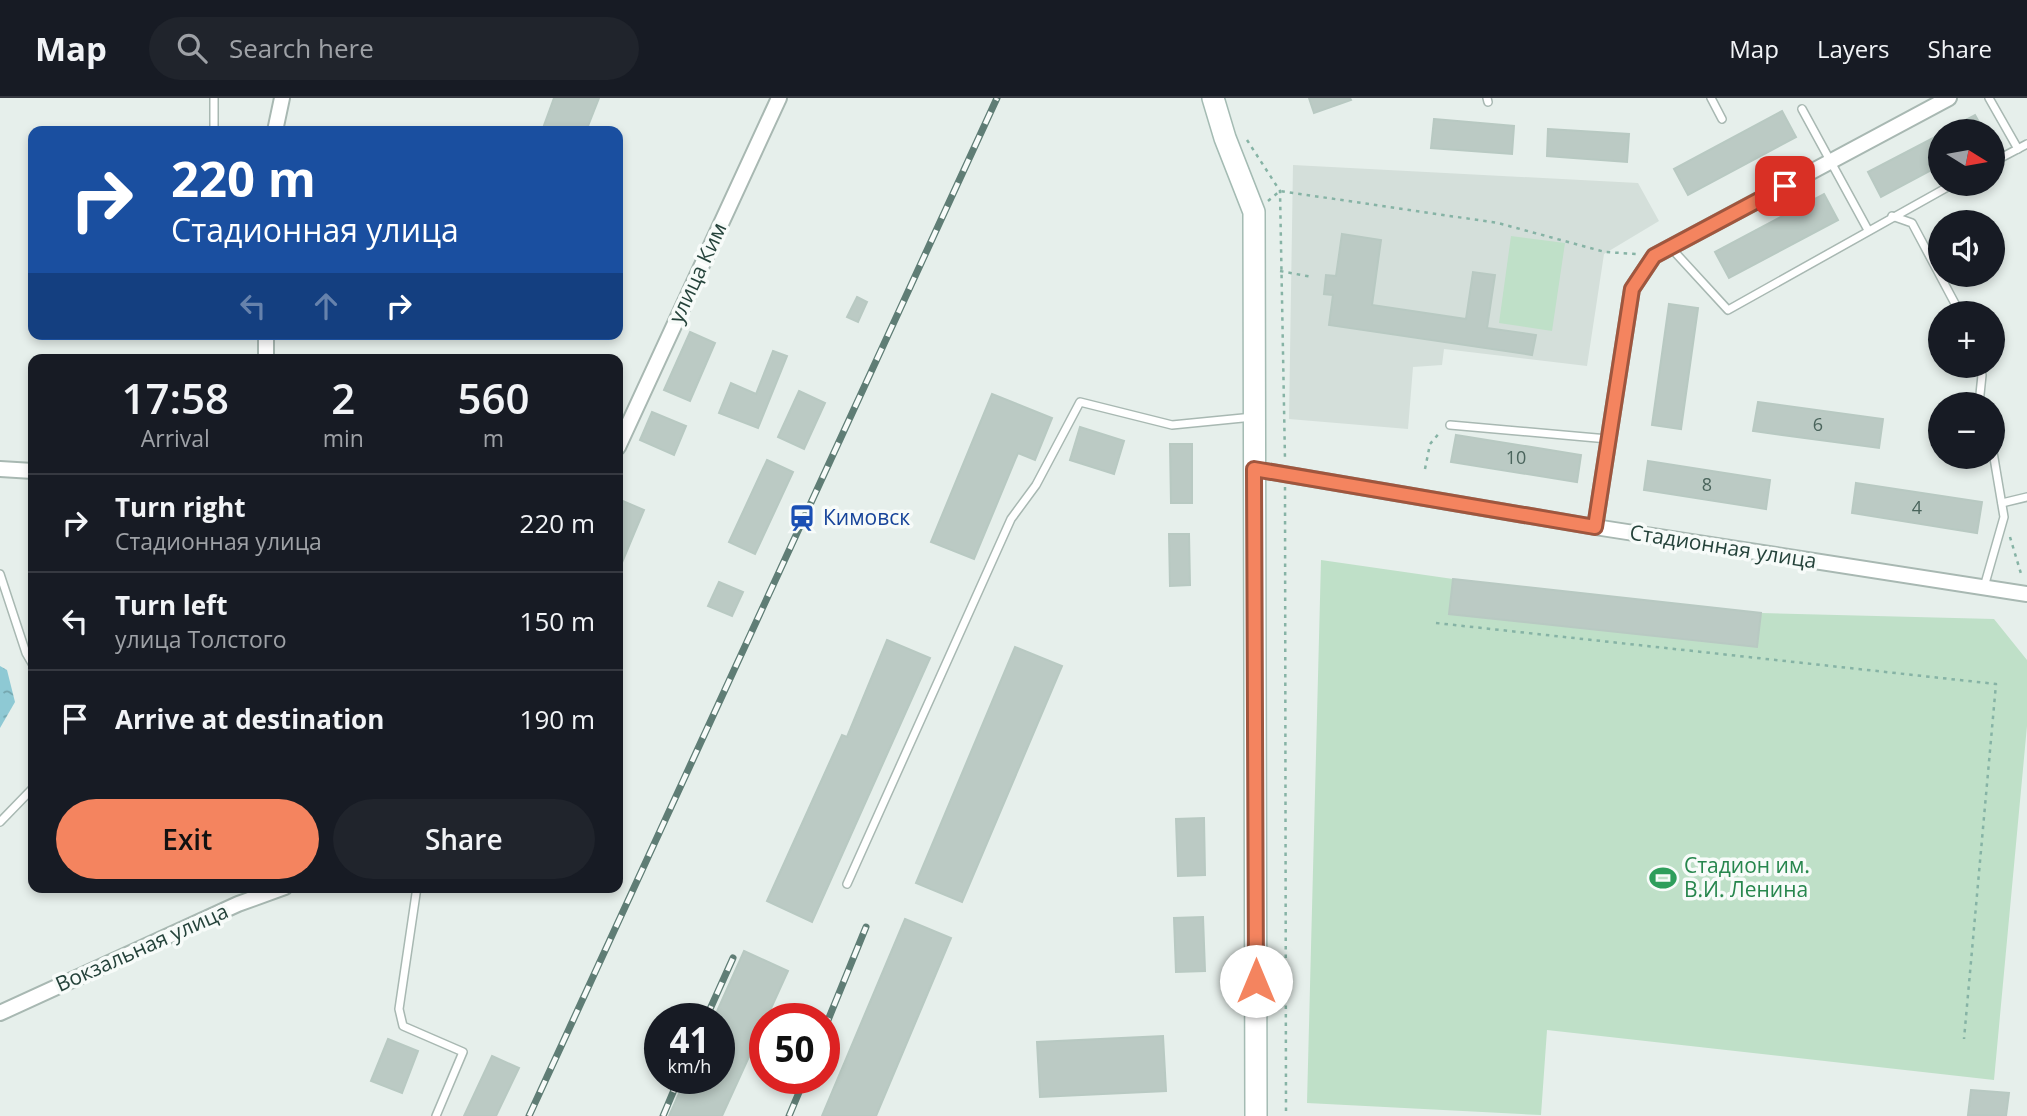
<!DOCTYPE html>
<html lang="en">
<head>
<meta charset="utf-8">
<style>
	:root { --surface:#171b24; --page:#20242c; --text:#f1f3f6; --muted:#9ea1a6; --line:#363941; --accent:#f4845f }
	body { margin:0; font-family:"Open Sans",sans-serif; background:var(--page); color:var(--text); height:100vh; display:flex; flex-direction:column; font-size:26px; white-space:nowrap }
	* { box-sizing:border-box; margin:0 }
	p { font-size:23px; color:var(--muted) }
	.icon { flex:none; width:38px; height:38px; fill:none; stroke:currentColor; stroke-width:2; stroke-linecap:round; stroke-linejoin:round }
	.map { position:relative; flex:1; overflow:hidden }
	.drawer { position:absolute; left:28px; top:256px; width:595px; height:539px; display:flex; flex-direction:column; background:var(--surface); border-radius:14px; box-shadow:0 4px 10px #0003 }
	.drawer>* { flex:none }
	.guide { position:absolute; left:28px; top:28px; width:595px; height:214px; border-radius:14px; box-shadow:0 4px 10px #0003; background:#1a4fa0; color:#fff; overflow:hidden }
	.needle { width:46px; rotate:101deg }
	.tools { position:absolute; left:1928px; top:21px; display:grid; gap:14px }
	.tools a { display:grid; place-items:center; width:77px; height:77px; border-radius:50%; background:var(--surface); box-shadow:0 4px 10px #0003; font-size:35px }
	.speed { position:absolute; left:644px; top:905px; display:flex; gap:14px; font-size:35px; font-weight:700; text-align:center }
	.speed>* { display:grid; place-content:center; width:91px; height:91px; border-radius:50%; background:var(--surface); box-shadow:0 4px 10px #0003; line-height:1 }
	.speed small { font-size:18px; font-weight:400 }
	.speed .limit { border:10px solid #d22; background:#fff; color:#111 }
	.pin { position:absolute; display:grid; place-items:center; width:60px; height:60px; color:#fff; margin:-30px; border-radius:14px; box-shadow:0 4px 10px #0006 }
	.me { position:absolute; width:77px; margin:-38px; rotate:0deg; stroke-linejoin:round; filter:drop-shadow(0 0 5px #0008) }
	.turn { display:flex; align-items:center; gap:24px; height:147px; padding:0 28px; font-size:32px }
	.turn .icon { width:91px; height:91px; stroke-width:2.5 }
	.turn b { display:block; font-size:49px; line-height:60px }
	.lanes { display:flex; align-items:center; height:66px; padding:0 28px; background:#0003; justify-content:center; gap:35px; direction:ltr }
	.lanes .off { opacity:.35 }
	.eta { display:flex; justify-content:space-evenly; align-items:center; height:119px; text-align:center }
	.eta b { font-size:42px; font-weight:600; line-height:49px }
	.primary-button { display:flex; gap:14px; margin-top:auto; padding:14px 28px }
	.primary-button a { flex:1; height:80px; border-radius:42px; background:var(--accent); color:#111; font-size:28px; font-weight:600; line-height:80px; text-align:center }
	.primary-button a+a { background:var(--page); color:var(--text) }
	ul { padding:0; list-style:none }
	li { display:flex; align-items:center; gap:21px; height:98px; padding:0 28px; border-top:2px solid var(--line) }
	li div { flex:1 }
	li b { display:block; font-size:26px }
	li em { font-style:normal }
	header { display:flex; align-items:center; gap:42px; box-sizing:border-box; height:98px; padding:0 35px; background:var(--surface); border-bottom:2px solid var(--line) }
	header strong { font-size:33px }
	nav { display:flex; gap:38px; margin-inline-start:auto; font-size:24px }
	.search { width:490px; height:63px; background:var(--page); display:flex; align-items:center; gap:18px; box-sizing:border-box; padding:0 24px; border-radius:38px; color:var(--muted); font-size:26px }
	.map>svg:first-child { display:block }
	.built { fill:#d4dfda }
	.garden { fill:#bfe0c8 }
	.water { fill:url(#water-ripples) }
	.building { fill:#bbcac4; stroke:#b8c9c2; stroke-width:2 }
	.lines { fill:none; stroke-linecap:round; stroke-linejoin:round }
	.service-casing { stroke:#a8b8b2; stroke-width:10 }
	.minor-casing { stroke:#a8b8b2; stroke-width:18 }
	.secondary-casing { stroke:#a4bbb3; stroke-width:24 }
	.path { stroke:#86b3a5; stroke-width:2.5; stroke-dasharray:3.5 5; stroke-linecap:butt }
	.service { stroke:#fff; stroke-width:7 }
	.minor { stroke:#fff; stroke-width:14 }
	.secondary { stroke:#fff; stroke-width:21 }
	.rail-casing { stroke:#5f7d75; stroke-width:7 }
	.rail { stroke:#f7fbf9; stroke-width:4.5; stroke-dasharray:13; stroke-linecap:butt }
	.route-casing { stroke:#9f563e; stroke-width:18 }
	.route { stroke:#f4845f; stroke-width:12 }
	.labels { text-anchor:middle; stroke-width:7; stroke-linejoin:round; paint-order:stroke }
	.number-label { font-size:18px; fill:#4a645c }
	.street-label { font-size:21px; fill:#24423a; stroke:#f7fbf9 }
	.transit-label { font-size:21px; fill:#164399; stroke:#f7fbf9; text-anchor:start }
	.leisure-label { font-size:21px; fill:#27864d; stroke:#f7fbf9; text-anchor:start }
</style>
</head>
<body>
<header>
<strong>Map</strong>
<div class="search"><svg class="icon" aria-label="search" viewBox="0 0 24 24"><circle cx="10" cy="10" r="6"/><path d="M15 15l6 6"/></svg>Search here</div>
<nav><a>Map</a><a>Layers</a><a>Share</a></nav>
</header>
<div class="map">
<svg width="2027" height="1018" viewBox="0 0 2027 1018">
	<defs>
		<pattern id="water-ripples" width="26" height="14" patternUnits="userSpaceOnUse" patternTransform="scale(1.75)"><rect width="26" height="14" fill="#8ec9d4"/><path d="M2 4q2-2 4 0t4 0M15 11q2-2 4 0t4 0" fill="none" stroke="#74a5ad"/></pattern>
	</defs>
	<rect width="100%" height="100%" fill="#e6efeb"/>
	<polygon class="built" points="1293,67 1638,85 1659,123 1604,156 1587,268 1444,251 1442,267 1413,269 1408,331 1289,321"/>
	<g class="garden">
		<polygon points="1511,138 1565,145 1552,233 1499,225"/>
		<polygon points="1321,462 1453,481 1761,515 1994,521 2027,562 2027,628 1994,982 1547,932 1541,1017 1307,1005"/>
	</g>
	<polygon class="water" points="0,568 7,572 15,604 0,630"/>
	<g class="building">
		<polygon points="554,0 599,0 586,33 542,33"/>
		<polygon points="1309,0 1350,0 1351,2 1314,15"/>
		<polygon points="1782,13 1796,39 1688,97 1674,71"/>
		<polygon points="1975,17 1984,33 1945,33"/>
		<polygon points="1434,21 1514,28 1512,56 1431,50"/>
		<polygon points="1548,31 1629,36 1627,64 1547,58"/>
		<polygon points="1941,36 1941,67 1881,99 1868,74"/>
		<polygon points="1824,96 1838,122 1729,180 1715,154"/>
		<polygon points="1342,136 1381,142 1372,207 1466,221 1473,174 1495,177 1487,230 1536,237 1532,257 1329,227 1333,197 1324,196 1326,177 1336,178"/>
		<polygon points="857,199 867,204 858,224 847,219"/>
		<polygon points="1669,206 1698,210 1681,331 1652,327"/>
		<polygon points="690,234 715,245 690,303 664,292"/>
		<polygon points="773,253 787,258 758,330 719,315 731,285 756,296"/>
		<polygon points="799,293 825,305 804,351 778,339"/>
		<polygon points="992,296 1052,320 1035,362 1018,355 974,461 931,444"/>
		<polygon points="1758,304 1883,321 1879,350 1753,333"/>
		<polygon points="652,314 686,328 674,357 640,342"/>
		<polygon points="1080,329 1124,343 1114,376 1070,362"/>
		<polygon points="1456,337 1581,357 1577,384 1451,364"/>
		<polygon points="1170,346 1192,346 1192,405 1171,405"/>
		<polygon points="767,362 793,374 755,456 729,444"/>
		<polygon points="1648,363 1770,382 1766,411 1644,392"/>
		<polygon points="1856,385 1982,404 1977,435 1852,415"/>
		<polygon points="618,401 644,412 618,474"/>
		<polygon points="1169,436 1189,436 1190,487 1170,488"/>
		<polygon points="1453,481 1761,515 1757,549 1449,516"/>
		<polygon points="719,484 743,494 732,518 708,508"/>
		<polygon points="887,542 930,560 812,824 767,803 842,637 847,639"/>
		<polygon points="1015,549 1062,568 962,804 916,785"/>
		<polygon points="1204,720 1205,777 1178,778 1176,721"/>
		<polygon points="1203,819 1205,873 1176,874 1174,820"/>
		<polygon points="905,821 951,840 876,1018 822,1018"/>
		<polygon points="744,853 788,873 722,1018 669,1018 686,980 719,980 719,920 714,920"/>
		<polygon points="1163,938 1166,993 1040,999 1037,944"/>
		<polygon points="388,941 418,953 402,995 371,983"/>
		<polygon points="492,958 519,970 496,1018 464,1018"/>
		<polygon points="1971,992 2009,995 2006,1018 1968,1017"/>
	</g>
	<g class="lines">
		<defs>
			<g id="service">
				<polyline points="214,0 214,33"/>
				<polyline points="1487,0 1488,4"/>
				<polyline points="1711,0 1722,21"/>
				<polyline points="1989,0 2018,51"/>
				<polyline points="1802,11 1868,132"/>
				<polyline points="1993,64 2027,46"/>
				<polyline points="1892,118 1912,125 1960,215"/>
				<polyline points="1671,150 1728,212 1953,86"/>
				<polyline points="1977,268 1982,277 1979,306"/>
				<polyline points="1450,327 1608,341"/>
				<polyline points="2002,405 2027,399"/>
				<polyline points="0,476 26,555 33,567"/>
				<polyline points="1984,489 2004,419 1993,354"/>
				<polyline points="0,724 33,690"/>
				<polyline points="847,786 1011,421 1036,387 1080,304 1172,327 1253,319"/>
				<polyline points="417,789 399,911 403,928 463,954 436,1018"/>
			</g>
			<g id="minor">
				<polyline points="275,33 282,0"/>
				<polyline points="266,261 266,236"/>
				<polyline points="618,349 779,0"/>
				<polyline points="0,371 33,373"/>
				<polyline points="1254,371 1595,429 2027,496"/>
				<polyline points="1595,429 1632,191 1654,158 1949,0"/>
				<polyline points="0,915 238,806 285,789"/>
			</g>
			<polyline id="secondary" points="1213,0 1225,40 1254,114 1256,1018"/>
		</defs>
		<use href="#service" class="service-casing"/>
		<use href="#minor" class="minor-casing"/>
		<use href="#secondary" class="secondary-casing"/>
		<g class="path">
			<polyline points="1247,42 1280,93 1285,362"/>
			<polyline points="1268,103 1280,93 1498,125 1605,154 1637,156"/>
			<polyline points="1280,173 1312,179"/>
			<polyline points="1425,371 1430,346 1441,333"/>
			<polyline points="1285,389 1286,1018"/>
			<polyline points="2010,439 2022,479"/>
			<polyline points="1436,525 1996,586 1964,941"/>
		</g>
		<use href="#service" class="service"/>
		<use href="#minor" class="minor"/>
		<use href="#secondary" class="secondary"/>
		<defs>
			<g id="rail">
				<polyline points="706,920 733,860"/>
				<polyline points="824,932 866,829"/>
				<polyline points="529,1018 997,0"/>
				<polyline points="663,1018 679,980"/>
				<polyline points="789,1018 805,980"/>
			</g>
		</defs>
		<use href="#rail" class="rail-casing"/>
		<use href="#rail" class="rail"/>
	</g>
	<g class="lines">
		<defs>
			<polyline id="route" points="1256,883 1254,371 1595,429 1632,191 1654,158 1785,88"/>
		</defs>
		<use href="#route" class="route-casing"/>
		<use href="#route" class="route"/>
	</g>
	<defs>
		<symbol id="station-bare" viewBox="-9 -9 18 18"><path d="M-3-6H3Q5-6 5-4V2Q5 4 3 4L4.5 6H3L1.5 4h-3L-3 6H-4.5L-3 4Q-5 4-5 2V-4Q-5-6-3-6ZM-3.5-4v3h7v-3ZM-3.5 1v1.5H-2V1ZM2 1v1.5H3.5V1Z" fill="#1a4fb4" stroke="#f7fbf9" stroke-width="2.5" paint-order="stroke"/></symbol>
		<symbol id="stadium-bare" viewBox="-9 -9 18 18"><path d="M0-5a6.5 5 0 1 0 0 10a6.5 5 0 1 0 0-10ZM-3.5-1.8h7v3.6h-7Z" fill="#2e9e5b" stroke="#f7fbf9" stroke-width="2.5" paint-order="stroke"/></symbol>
	</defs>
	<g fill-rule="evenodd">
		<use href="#station-bare" x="783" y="401" width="38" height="38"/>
		<use href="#stadium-bare" x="1644" y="761" width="38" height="38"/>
	</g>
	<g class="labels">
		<g class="number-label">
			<text x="1818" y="333">6</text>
			<text x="1516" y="366">10</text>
			<text x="1707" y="393">8</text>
			<text x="1917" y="416">4</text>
		</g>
		<g class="street-label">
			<text transform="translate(698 175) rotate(-65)" y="7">улица Ким</text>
			<text transform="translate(1723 449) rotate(9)" y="7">Стадионная улица</text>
			<text transform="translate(142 850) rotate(-24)" y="7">Вокзальная улица</text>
		</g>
		<g class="transit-label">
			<text x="823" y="427">Кимовск</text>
		</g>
		<g class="leisure-label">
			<text x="1684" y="775">Стадион им.<tspan x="1684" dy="24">В.И. Ленина</tspan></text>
		</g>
	</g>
</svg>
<div class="tools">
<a><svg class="needle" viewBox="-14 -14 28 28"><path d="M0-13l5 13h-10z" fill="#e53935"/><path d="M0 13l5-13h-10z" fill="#9ea1a6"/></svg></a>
<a><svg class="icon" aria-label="sound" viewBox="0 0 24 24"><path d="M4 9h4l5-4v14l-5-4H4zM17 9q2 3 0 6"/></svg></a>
<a>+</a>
<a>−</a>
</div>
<div class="speed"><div>41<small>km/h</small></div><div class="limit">50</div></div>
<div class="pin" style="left:1785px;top:88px;background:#d93025"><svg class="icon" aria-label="arrive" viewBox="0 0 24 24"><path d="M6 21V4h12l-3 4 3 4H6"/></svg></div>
<svg class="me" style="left:1256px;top:883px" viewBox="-20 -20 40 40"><circle r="19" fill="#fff"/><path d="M0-13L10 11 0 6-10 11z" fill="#f4845f"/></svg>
<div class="guide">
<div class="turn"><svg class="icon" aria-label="right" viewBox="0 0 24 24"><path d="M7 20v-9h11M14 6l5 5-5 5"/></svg><div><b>220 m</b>Стадионная улица</div></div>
<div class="lanes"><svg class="icon off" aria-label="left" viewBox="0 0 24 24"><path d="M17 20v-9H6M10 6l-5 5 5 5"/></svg><svg class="icon off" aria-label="ahead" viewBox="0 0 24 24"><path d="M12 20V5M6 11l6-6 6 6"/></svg><svg class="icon" aria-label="right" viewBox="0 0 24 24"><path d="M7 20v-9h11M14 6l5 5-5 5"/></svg></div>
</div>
<section class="drawer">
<div class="eta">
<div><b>17:58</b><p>Arrival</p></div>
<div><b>2</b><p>min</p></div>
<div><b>560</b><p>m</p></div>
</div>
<ul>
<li><svg class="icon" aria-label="right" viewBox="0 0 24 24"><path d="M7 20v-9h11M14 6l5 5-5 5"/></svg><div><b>Turn right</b><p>Стадионная улица</p></div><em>220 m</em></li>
<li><svg class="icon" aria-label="left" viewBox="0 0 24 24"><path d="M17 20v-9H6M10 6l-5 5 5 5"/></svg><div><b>Turn left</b><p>улица Толстого</p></div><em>150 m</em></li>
<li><svg class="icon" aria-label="arrive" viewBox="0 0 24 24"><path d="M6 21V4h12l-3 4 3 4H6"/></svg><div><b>Arrive at destination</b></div><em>190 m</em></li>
</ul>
<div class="primary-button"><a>Exit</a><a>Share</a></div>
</section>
</div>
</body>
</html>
